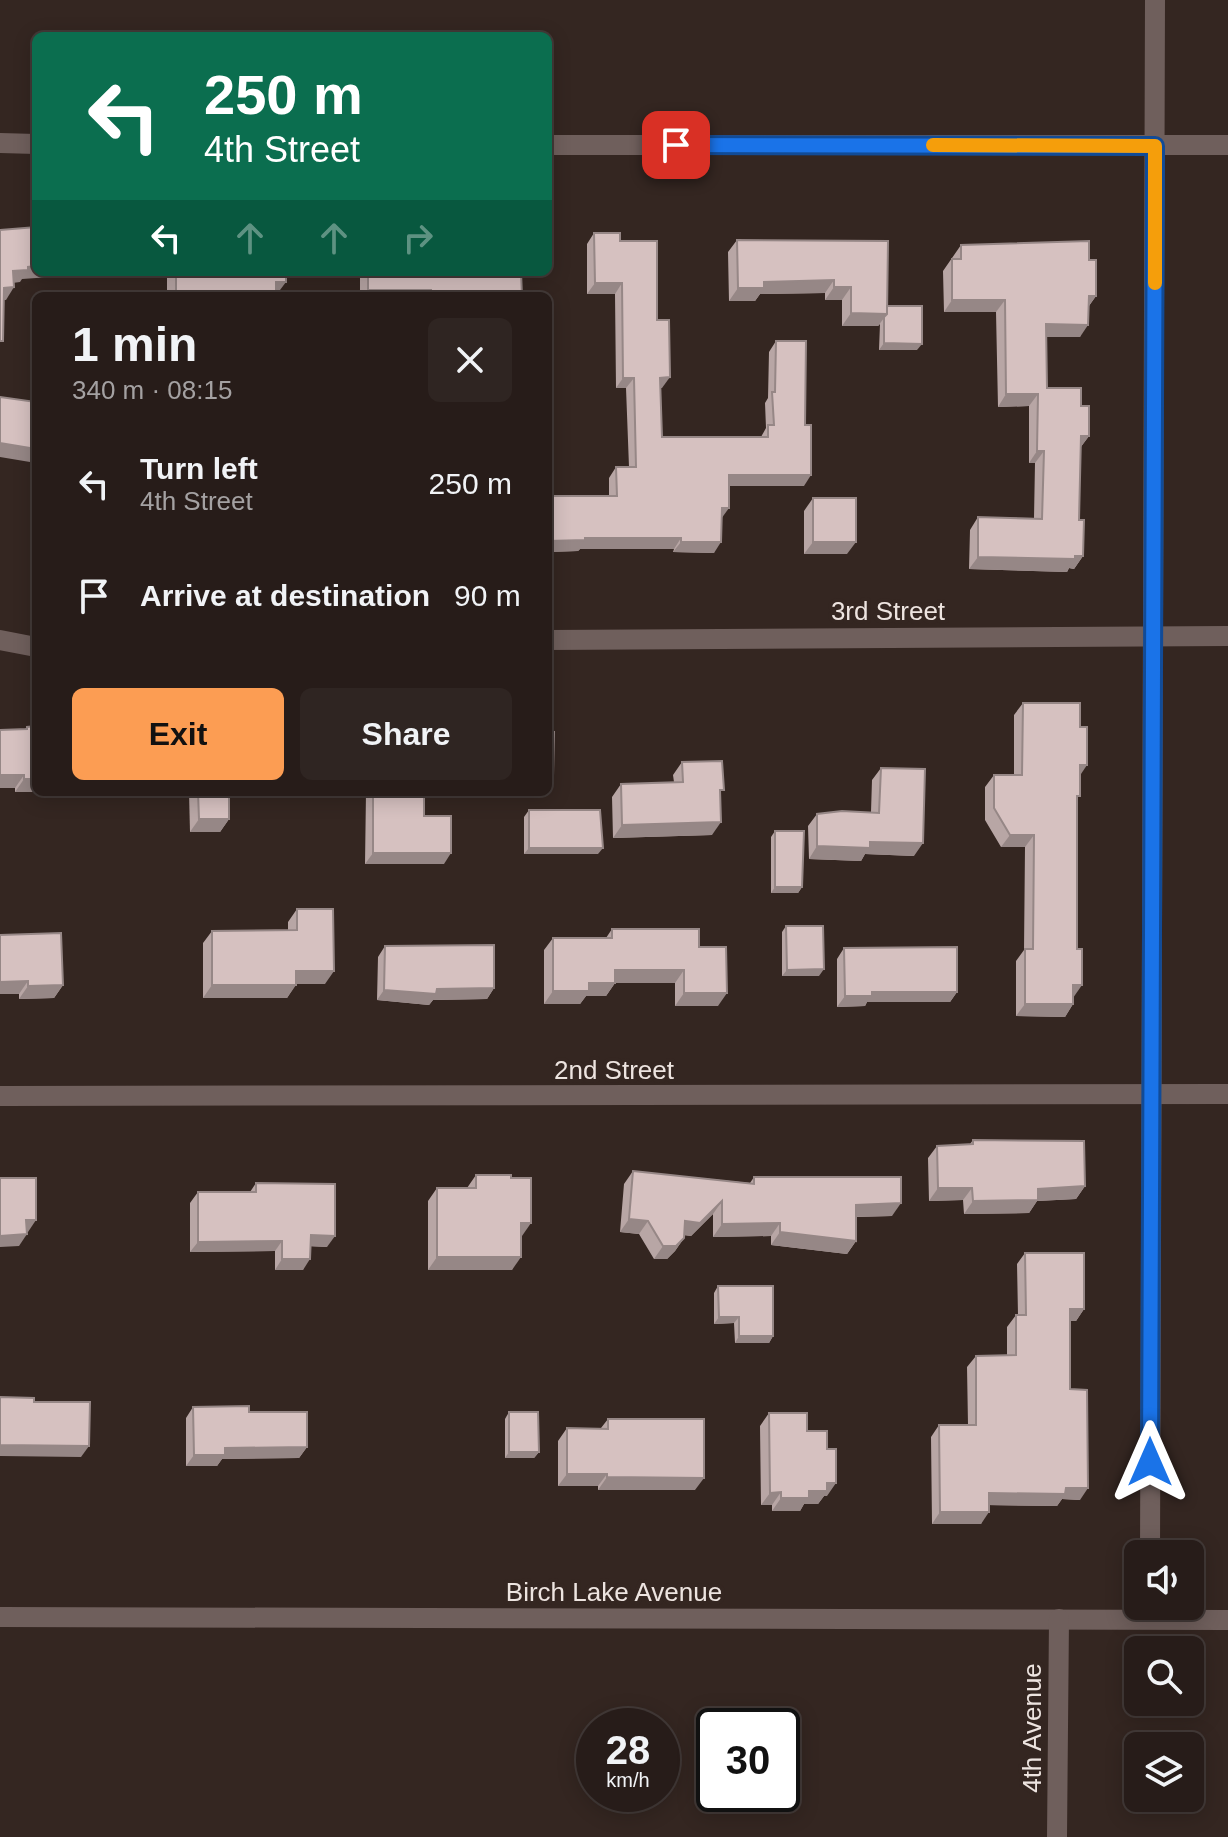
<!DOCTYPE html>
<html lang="en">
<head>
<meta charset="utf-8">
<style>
	:root { --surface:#271c19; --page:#2f2522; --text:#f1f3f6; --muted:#a4a1a2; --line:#433a38; --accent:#fc9d53 }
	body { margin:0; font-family:Arial,sans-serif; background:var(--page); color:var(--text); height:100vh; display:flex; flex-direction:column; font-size:30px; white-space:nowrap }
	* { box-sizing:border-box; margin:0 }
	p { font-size:26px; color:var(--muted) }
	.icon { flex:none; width:44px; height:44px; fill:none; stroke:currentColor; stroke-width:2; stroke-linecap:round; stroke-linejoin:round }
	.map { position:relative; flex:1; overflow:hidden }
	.side { position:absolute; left:32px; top:292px; width:520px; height:504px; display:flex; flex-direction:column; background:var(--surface); border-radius:12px; box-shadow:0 4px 20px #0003,0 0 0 2px var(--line) }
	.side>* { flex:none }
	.top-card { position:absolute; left:32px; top:32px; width:520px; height:244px; border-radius:12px; box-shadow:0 4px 20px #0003,0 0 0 2px var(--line); background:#0b6e4f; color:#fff; overflow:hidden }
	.controls { position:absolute; left:1124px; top:1540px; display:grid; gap:16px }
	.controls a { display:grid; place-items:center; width:80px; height:80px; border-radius:12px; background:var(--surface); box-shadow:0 4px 20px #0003,0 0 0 2px var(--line); font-size:40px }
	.speed { position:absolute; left:576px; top:1708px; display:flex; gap:16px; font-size:40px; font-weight:700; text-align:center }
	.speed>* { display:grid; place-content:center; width:104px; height:104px; border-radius:50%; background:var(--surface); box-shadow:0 4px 20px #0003,0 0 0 2px var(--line); line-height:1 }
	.speed small { font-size:20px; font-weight:400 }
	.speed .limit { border:4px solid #111; border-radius:12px; background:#fff; color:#111 }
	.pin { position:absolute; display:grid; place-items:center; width:68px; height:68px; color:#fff; margin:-34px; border-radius:16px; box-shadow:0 4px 12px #0006 }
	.me { position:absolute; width:88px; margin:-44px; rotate:0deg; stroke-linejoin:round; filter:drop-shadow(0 0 6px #0008) }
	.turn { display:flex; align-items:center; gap:28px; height:168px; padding:0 40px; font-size:36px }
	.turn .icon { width:104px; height:104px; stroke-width:2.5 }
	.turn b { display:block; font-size:56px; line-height:68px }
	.lanes { display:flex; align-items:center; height:76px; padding:0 40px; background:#0003; justify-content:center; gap:40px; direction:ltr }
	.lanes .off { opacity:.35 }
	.round { display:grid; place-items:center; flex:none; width:84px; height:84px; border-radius:12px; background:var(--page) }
	.headline { display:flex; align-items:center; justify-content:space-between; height:136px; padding:0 40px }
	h1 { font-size:48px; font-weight:800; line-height:60px }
	.cta { display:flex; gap:16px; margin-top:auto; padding:16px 40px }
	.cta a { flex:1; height:92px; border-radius:12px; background:var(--accent); color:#111; font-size:32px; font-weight:800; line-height:92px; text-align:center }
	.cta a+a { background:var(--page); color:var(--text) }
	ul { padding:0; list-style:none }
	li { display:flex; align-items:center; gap:24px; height:112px; padding:0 40px }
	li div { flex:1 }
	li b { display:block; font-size:30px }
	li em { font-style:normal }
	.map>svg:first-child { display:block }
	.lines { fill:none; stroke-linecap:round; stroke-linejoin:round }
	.minor { stroke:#6f5f5c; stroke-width:20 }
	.tertiary { stroke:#6f5f5c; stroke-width:20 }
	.wall { fill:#b8a6a5 }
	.shaded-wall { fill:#968786 }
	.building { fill:#d6c1c0; stroke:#968786; stroke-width:2 }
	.route-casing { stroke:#114b97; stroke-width:20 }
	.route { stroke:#1a73e8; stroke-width:14 }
	.slow { stroke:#f59e0b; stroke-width:14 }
	.labels { text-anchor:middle; stroke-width:8; stroke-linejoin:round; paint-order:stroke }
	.street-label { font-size:26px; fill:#ede4e0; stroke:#342621 }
</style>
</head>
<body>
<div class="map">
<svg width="1228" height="1837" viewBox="0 0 1228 1837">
	<rect width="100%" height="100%" fill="#342621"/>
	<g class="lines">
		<g class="minor">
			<polyline points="0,640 36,647"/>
			<polyline points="548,640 1228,636"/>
			<polyline points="0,1096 1228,1094"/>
			<polyline points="1150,1554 1155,0"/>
			<polyline points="0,1617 1228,1620"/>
			<polyline points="1057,1837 1059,1619"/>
		</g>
		<g class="tertiary">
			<polyline points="0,143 36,144"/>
			<polyline points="548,145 1228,145"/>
		</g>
	</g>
	<g class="wall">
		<polygon points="594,233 620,241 657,320 662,388 660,388 662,437 761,437 766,428 765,403 768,398 769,352 776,341 804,486 729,486 714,553 673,552 674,549 580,549 578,551 548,552 548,496 609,496 609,478 616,467 629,467 626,388 616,388 615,294 587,294 587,244"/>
		<polygon points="737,240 888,241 887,306 917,350 879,350 880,324 878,326 842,326 842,300 825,300 825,293 760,294 755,301 729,301 728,252"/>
		<polygon points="961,245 1089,260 1096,296 1089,306 1080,337 1046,337 1047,388 1081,406 1089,436 1080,448 1079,520 1083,556 1074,569 1069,568 1067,572 969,569 970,530 978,517 1034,518 1035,463 1029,463 1029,406 998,407 996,312 944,312 943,271"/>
		<polygon points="167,272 286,272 277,294 274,294 273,296 167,296"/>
		<polygon points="360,272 521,272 522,296 360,296"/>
		<polygon points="813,498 847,554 804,554 804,511"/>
		<polygon points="1023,703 1080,775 1077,801 1073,1004 1065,1017 1016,1016 1016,961 1024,950 1025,847 1001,847 985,820 985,787 994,775 1014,775 1014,715"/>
		<polygon points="27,727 36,792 15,792 15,788 0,788 0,730 25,729"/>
		<polygon points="682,762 712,835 613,838 612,797 621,784 674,782 673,775"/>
		<polygon points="881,768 914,856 865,854 861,861 809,859 808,826 817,814 871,812 872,780"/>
		<polygon points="189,792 229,792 229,819 220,832 190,832"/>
		<polygon points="366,792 424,792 424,816 444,864 365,864"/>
		<polygon points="529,810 598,854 524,854 524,817"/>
		<polygon points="775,831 802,887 798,893 771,893 771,837"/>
		<polygon points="297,909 325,984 296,984 287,998 203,998 203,943 212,931 288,930 288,922"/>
		<polygon points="786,926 819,976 782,976 782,932"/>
		<polygon points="612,929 699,947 718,1006 675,1006 675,983 615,983 606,996 586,996 580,1004 544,1004 544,950 553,938 606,938"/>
		<polygon points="0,935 63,985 54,998 19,999 19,994 0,994"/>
		<polygon points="385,946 494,988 487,999 433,1000 429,1005 377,1000 378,957"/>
		<polygon points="844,948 957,992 950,1002 867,1002 865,1006 837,1007 837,959"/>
		<polygon points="973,1140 1085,1186 1076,1199 1037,1201 1029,1213 964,1214 963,1200 929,1201 928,1158 937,1146 970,1144"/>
		<polygon points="633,1171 750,1183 754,1177 892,1216 856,1217 856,1241 847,1254 771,1245 771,1236 713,1237 713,1214 691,1236 684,1235 684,1238 675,1251 667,1259 654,1259 639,1234 620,1232 624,1184"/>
		<polygon points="476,1175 522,1236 521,1236 512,1270 428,1270 428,1201 437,1188 467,1188"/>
		<polygon points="256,1183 327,1247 310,1246 303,1270 275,1270 275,1251 190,1252 190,1203 198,1192 250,1192"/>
		<polygon points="1025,1253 1084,1309 1076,1321 1070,1321 1070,1389 1080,1500 1062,1499 1057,1506 989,1505 981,1524 932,1524 931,1437 939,1425 968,1425 967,1367 976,1356 1007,1355 1007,1327 1016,1315 1018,1315 1017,1264"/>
		<polygon points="718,1286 773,1336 769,1343 735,1343 734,1323 714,1324 714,1293"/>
		<polygon points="193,1407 249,1412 307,1447 299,1458 222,1459 217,1466 186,1466 186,1418"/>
		<polygon points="509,1412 539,1452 534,1458 505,1458 505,1419"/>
		<polygon points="769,1413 807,1431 827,1496 824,1496 818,1504 804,1504 800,1511 772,1511 772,1505 761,1505 760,1426"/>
		<polygon points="608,1419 695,1490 598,1490 598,1486 558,1486 558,1441 567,1428 601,1428"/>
	</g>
	<g class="shaded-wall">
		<polygon points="36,266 36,272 108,272 108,273 22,279 20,282 5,284 13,271 28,267"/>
		<polygon points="834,280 825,293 760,294 755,301 729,301 738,288 764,282"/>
		<polygon points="276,282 286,282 277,294 274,294 273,296 233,296 236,292"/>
		<polygon points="595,283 622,283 615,294 587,294"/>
		<polygon points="14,287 6,300 0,300 4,288"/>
		<polygon points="834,287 851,287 842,300 825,300"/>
		<polygon points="368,290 431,290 427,296 364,296"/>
		<polygon points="1089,296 1096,296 1087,308"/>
		<polygon points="952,300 1005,300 996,312 944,312"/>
		<polygon points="851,313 887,314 878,326 842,326"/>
		<polygon points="1046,324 1088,325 1080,337 1038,337"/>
		<polygon points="884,343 922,344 917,350 879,350"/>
		<polygon points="670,377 662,388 652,388 660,378"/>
		<polygon points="623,378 634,378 626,388 616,388"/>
		<polygon points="1006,394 1038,394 1029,406 998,407"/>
		<polygon points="1081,436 1089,436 1080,448"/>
		<polygon points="0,443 36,449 36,463 0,457"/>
		<polygon points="1037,451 1044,451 1035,463 1029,463"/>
		<polygon points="729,475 811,475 804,486 721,486"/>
		<polygon points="722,508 729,508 721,519"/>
		<polygon points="585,538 681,538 674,549 580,549 578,551 548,552 548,541"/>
		<polygon points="681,542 721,542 714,553 673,552"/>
		<polygon points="813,542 856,542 847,554 804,554"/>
		<polygon points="1083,556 1074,569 1069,568 1067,572 969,569 978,557"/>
		<polygon points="1080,765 1087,765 1079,777"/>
		<polygon points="0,775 24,775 15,788 0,788"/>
		<polygon points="24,779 36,779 36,792 15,792"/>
		<polygon points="199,819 229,819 220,832 190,832"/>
		<polygon points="721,822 712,835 613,838 622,825"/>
		<polygon points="1010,835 1034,835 1025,847 1001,847"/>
		<polygon points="870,842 923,843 914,856 865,854 861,861 809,859 817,846"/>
		<polygon points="529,848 603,848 598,854 524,854"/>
		<polygon points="373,853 451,853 444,864 365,864"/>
		<polygon points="775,887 802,887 798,893 771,893"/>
		<polygon points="824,969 819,976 782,976 787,970"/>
		<polygon points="615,970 684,970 675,983 615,983 606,996 586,996 580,1004 544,1004 553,991"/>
		<polygon points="296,971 334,971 325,984 287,984"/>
		<polygon points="28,981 19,994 0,994 0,982"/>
		<polygon points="63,985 54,998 19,999 28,986"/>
		<polygon points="212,985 296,985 287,998 203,998"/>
		<polygon points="1073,985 1082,985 1073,998"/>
		<polygon points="494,988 487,999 433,1000 429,1005 377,1000 384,990"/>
		<polygon points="872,992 957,992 950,1002 867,1002 865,1006 837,1007 845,996"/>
		<polygon points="684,993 727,993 718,1006 675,1006"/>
		<polygon points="1025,1004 1073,1004 1065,1017 1016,1016"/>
		<polygon points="1085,1186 1076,1199 1037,1201 1029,1213 964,1214 973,1201 1038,1189"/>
		<polygon points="938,1188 972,1188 963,1200 929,1201"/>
		<polygon points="722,1201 713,1214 691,1236 676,1234 685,1221"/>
		<polygon points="901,1203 892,1216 847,1217 856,1205"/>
		<polygon points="629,1219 648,1221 639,1234 620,1232"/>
		<polygon points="26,1220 36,1220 28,1232 18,1232"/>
		<polygon points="521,1223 531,1223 522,1236 512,1236"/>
		<polygon points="780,1223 771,1236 713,1237 722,1224"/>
		<polygon points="780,1232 856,1241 847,1254 771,1245"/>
		<polygon points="27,1234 19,1246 0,1247 0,1236"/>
		<polygon points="311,1235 335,1236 327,1247 303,1246"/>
		<polygon points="684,1238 675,1251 667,1259 654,1259 663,1246"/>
		<polygon points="282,1241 275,1251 190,1252 198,1242"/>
		<polygon points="437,1257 521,1257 512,1270 428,1270"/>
		<polygon points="282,1259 310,1259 303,1270 275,1270"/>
		<polygon points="1070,1309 1084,1309 1076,1321 1062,1321"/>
		<polygon points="719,1317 739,1317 734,1323 714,1324"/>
		<polygon points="739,1336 773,1336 769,1343 735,1343"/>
		<polygon points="0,1445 89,1446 81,1457 0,1456"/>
		<polygon points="307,1447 299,1458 222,1459 217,1466 186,1466 194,1455 225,1448"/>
		<polygon points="509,1452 539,1452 534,1458 505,1458"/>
		<polygon points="567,1474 607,1474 598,1486 558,1486"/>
		<polygon points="607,1477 704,1478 695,1490 598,1490"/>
		<polygon points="827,1483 836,1483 827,1496 824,1496 818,1504 804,1504 800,1511 772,1511 781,1498 809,1491"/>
		<polygon points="1066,1488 1088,1488 1080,1500 1062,1499 1057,1506 981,1505 989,1493"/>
		<polygon points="781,1492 772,1505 761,1505 770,1493"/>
		<polygon points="940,1512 989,1512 981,1524 932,1524"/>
	</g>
	<g class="building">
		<polygon points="36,227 36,266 28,267 28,270 13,271 14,287 4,288 3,341 0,341 0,230"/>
		<polygon points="594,233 620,233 620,241 657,241 657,320 669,320 670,377 660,378 662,437 768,437 768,425 774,425 772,392 775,392 776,341 806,341 805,425 811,425 811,475 729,475 729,508 722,508 721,542 681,542 681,538 585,538 585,540 548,541 548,496 617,496 616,467 636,467 634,378 623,378 622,283 595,283"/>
		<polygon points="737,240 888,241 887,314 851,313 851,287 834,287 834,280 764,282 764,288 738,288"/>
		<polygon points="1089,241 1089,260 1096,260 1096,296 1089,296 1088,325 1046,324 1047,388 1081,388 1081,406 1089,406 1089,436 1081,436 1079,520 1084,520 1083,556 1075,556 1075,559 978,557 978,517 1042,519 1044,451 1037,451 1038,394 1006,394 1005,300 952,300 952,259 961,259 961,245"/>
		<polygon points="176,272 286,272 286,282 276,282 276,291 236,292 236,296 176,296"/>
		<polygon points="368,272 521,272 522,296 431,296 431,290 368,290"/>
		<polygon points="887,306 922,306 922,344 884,343 884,317 887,314"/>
		<polygon points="0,397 36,402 36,449 0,443 0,444"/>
		<rect x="813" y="498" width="43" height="44"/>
		<polygon points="1023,703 1080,703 1080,727 1087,727 1087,765 1080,765 1080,796 1077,796 1077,949 1082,949 1082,985 1073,985 1073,1004 1025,1004 1025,949 1033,949 1034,835 1010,835 994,808 994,775 1022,775"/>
		<polygon points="36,726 36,779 24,779 24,775 0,775 0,730 27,729 27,727"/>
		<polygon points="548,732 554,732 553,776 548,776"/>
		<polygon points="722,761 724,790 720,790 721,822 622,825 621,784 683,782 682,762"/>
		<polygon points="881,768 925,769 923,843 870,842 870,848 817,846 817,814 842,811 879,813"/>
		<polygon points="198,792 229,792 229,819 199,819"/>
		<polygon points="373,792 424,792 424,816 451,816 451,853 373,853"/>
		<polygon points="529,810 600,810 603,848 529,848"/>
		<polygon points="775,831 804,831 802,887 775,887"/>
		<polygon points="297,909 333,909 334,971 296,971 296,985 212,985 212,931 297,930"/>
		<polygon points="786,926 823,926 824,969 787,970"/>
		<polygon points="612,929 699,929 699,947 726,947 727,993 684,993 684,970 615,970 615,983 589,983 589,991 553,991 553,938 612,938"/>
		<polygon points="61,933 63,985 28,986 28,981 0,982 0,935"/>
		<polygon points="494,945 494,988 437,989 436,994 384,990 385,946"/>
		<polygon points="957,947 957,992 872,992 872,996 845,996 844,948"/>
		<polygon points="973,1140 1084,1141 1085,1186 1038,1189 1038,1200 973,1201 972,1188 938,1188 937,1146 973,1144"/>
		<polygon points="633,1171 754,1184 754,1177 901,1177 901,1203 856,1205 856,1241 780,1232 780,1223 722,1224 722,1201 700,1223 685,1221 684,1238 676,1246 663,1246 648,1221 629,1219"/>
		<polygon points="476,1175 511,1175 511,1178 531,1178 531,1223 521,1223 521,1257 437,1257 437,1188 476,1188"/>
		<polygon points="0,1178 36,1178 36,1220 26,1220 27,1234 0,1236"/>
		<polygon points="256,1183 335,1184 335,1236 311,1235 310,1259 282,1259 282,1241 198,1242 198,1192 256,1192"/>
		<polygon points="1025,1253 1084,1253 1084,1309 1070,1309 1070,1389 1087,1390 1088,1488 1066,1488 1065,1494 989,1493 989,1512 940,1512 939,1425 976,1425 976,1356 1016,1355 1016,1315 1026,1315"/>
		<polygon points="718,1286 773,1286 773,1336 739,1336 739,1317 719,1317"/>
		<polygon points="0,1397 34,1398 34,1402 90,1402 89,1446 0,1445"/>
		<polygon points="249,1406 249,1412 307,1412 307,1447 225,1448 225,1455 194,1455 193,1407"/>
		<polygon points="509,1412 538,1412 539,1452 509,1452"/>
		<polygon points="769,1413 807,1413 807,1431 827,1431 827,1449 836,1449 836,1483 827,1483 827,1491 809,1491 809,1498 781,1498 781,1492 770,1493"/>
		<polygon points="608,1419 704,1419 704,1478 607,1477 607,1474 567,1474 567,1428 608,1429"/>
	</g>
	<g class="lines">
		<defs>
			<polyline id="route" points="676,145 1155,146 1150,1462"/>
		</defs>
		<use href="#route" class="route-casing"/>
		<use href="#route" class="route"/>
		<polyline class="slow" points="933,145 1155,146 1155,283"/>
	</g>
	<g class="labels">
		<g class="street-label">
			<text x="888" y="620">3rd Street</text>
			<text x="614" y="1079">2nd Street</text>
			<text x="614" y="1601">Birch Lake Avenue</text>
			<text transform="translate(1032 1728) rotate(-90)" y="9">4th Avenue</text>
		</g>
	</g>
</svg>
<div class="controls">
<a><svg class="icon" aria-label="sound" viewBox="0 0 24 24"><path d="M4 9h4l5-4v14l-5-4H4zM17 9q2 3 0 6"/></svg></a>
<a><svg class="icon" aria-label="search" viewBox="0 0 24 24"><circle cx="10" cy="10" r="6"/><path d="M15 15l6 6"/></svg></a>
<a><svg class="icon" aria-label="layers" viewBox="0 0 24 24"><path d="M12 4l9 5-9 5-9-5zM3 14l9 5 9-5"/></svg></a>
</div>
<div class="speed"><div>28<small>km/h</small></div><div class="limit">30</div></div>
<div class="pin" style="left:676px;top:145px;background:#d93025"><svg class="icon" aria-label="arrive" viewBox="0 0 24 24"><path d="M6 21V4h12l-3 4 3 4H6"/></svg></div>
<svg class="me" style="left:1150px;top:1462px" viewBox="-20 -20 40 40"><path d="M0-17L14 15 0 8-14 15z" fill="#1a73e8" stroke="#fff" stroke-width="4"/></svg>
<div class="top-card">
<div class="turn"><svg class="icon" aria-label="left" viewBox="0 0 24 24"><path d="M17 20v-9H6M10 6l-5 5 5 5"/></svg><div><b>250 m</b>4th Street</div></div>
<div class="lanes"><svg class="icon" aria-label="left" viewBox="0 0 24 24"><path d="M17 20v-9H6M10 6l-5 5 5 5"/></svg><svg class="icon off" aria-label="ahead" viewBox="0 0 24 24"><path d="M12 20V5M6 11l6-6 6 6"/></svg><svg class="icon off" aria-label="ahead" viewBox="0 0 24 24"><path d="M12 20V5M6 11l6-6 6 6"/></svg><svg class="icon off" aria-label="right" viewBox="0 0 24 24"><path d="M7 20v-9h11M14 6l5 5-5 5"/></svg></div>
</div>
<section class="side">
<div class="headline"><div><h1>1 min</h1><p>340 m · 08:15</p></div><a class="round"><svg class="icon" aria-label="close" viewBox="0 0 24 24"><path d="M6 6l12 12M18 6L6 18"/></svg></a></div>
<ul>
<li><svg class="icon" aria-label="left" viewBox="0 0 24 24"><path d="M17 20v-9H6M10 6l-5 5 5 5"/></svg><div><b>Turn left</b><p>4th Street</p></div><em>250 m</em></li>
<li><svg class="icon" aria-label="arrive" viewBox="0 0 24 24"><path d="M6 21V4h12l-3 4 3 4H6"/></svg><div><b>Arrive at destination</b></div><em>90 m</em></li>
</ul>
<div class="cta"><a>Exit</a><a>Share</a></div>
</section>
</div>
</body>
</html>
